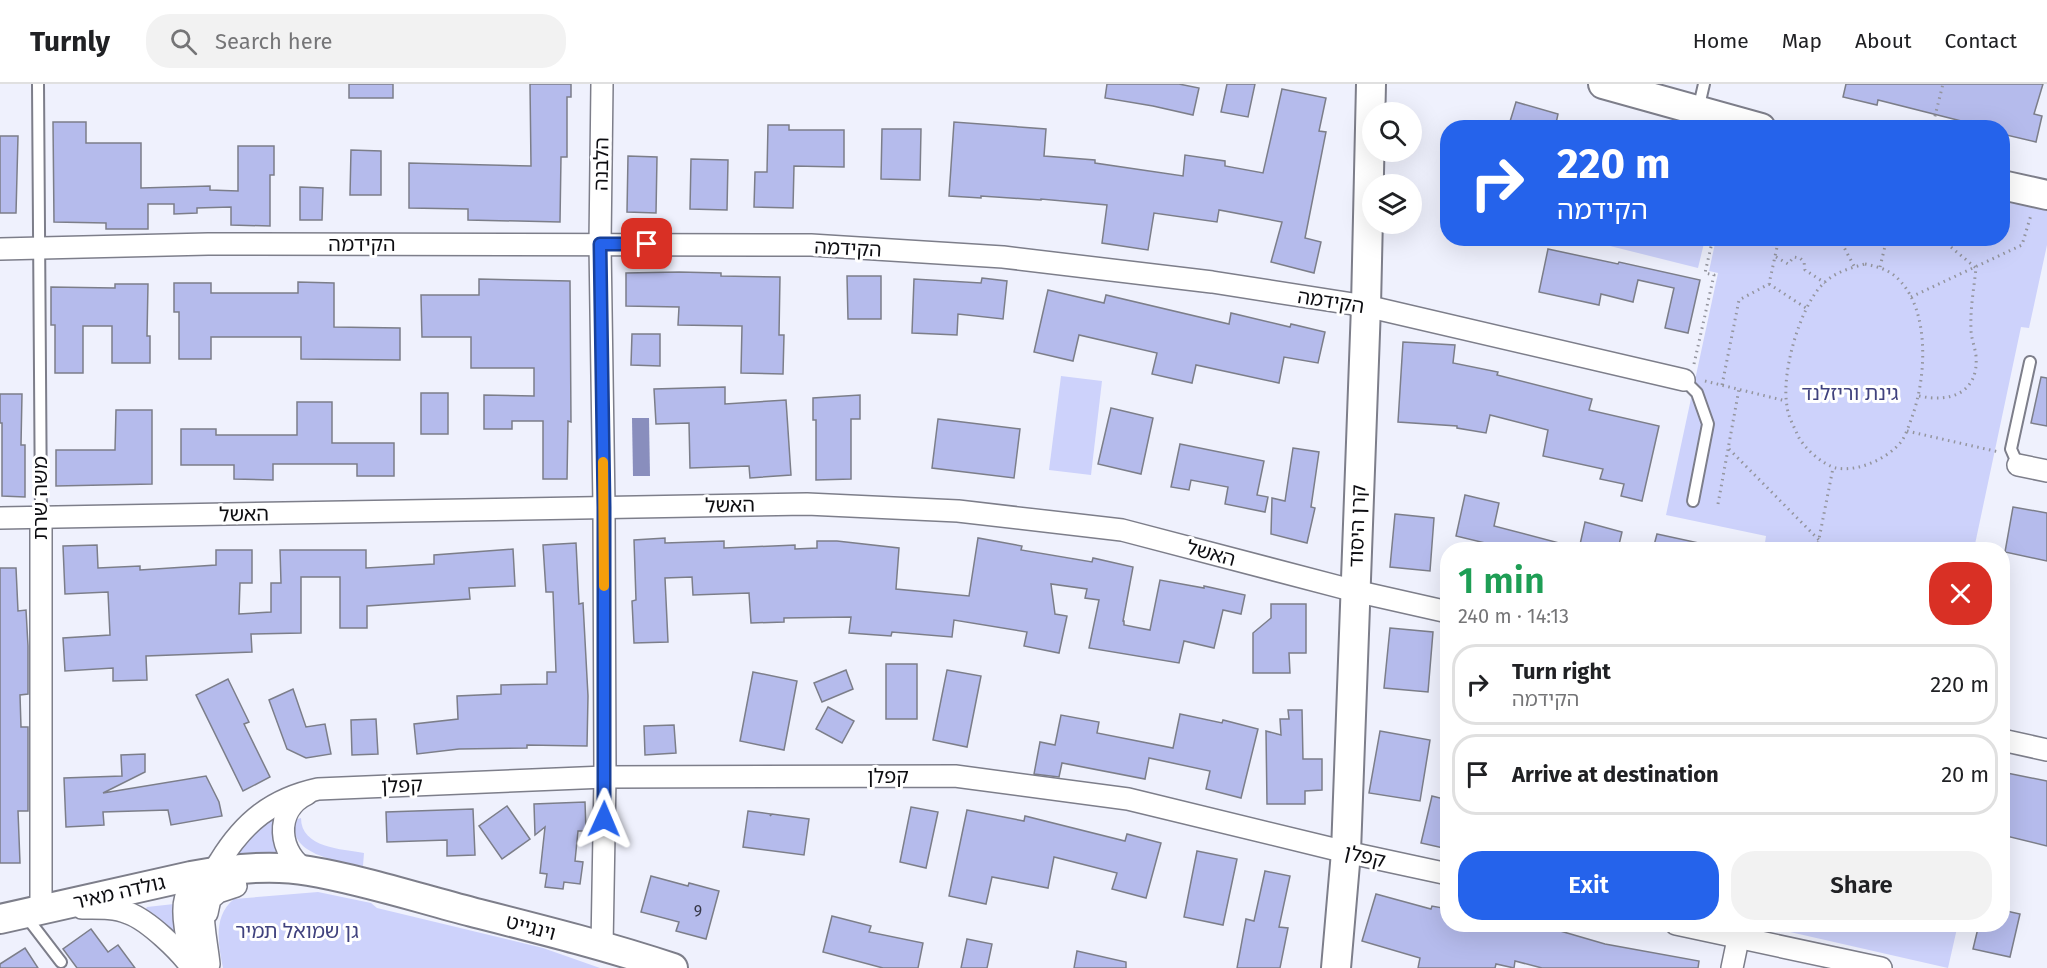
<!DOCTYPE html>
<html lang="en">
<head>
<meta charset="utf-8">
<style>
	:root { --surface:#fff; --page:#f2f2f2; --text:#202124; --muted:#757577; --line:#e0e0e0; --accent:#2563eb }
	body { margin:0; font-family:"Fira Sans","Noto Sans Hebrew",sans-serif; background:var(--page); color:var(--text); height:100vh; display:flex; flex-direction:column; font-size:22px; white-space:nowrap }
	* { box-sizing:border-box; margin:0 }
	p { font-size:20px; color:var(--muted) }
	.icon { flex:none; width:33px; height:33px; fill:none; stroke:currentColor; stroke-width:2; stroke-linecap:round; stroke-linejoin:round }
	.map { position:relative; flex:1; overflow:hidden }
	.details { position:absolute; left:1440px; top:458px; width:570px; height:390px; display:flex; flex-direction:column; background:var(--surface); border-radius:24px; box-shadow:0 6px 24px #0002 }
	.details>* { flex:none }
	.banner { position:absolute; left:1440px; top:36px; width:570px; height:126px; border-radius:24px; box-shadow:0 6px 24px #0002; background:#2563eb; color:#fff; overflow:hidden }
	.buttons { position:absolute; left:1362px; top:18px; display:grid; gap:12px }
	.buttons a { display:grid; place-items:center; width:60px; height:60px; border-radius:50%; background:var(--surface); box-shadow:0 6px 24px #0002; font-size:30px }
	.pin { position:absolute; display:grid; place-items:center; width:51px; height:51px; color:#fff; margin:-26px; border-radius:12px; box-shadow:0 3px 9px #0006 }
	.me { position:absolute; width:66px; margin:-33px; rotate:1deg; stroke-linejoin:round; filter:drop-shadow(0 0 4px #0008) }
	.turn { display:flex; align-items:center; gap:21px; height:126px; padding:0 18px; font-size:27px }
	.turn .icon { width:78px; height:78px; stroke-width:2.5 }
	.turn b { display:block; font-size:42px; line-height:51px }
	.round { display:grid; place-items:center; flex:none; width:63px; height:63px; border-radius:24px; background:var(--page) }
	.summary { display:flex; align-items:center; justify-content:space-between; height:102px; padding:0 18px }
	h1 { font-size:36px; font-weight:600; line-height:45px; color:#1e9e55 }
	.cta { display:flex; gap:12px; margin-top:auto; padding:12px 18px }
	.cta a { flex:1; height:69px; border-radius:24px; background:var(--accent); color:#fff; font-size:24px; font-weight:600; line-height:69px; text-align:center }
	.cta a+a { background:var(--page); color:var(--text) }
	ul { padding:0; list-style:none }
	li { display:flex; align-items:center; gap:18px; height:81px; margin:0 12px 9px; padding:0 6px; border:3px solid var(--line); border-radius:24px }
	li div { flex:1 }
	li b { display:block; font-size:22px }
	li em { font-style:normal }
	header { display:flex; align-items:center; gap:36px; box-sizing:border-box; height:84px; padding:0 30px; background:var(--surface); border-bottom:2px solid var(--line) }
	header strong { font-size:28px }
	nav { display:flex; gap:33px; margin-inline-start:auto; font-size:21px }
	.search { width:420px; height:54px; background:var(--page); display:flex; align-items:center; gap:15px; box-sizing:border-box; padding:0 21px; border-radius:24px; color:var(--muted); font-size:22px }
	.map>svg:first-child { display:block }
	.green { fill:#cdd2fb }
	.water { fill:#898ebd }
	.building { fill:#b5bbec; stroke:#7c7e89; stroke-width:1.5 }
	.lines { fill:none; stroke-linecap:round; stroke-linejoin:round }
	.lane-casing { stroke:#7d7e8a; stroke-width:14 }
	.street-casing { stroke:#7d7e8a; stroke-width:24 }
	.secondary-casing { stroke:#7d7e8a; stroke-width:32 }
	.path { stroke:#94959e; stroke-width:3; stroke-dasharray:1.5 4.5; stroke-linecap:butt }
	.lane { stroke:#fff; stroke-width:10 }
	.street { stroke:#fff; stroke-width:21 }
	.secondary { stroke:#fff; stroke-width:28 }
	.route-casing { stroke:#184099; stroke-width:15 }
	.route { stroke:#2563eb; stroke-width:10 }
	.slow { stroke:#f59e0b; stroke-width:10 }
	.labels { text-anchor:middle; stroke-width:6; stroke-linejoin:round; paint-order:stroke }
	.number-label { font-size:16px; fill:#373848 }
	.street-label { font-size:20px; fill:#0d0d11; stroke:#fff }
	.park-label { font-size:20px; fill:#40427e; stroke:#fff }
</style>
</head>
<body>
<header>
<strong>Turnly</strong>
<div class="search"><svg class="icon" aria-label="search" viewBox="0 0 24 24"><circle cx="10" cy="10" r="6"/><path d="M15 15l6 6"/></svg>Search here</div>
<nav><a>Home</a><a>Map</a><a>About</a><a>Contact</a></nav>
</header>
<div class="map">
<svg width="2047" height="884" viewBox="0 0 2047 884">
	<rect width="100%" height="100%" fill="#eff1fd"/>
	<g class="green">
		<polygon points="2003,116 2047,126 2047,161 2029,244 2021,243 1974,465 1764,465 1766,452 1666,431 1718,189 1709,187 1716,155 2002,154"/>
		<polygon points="1607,155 1607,154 1705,155 1698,184 1606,161"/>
		<polygon points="1061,292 1102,297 1091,391 1049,386"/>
		<polygon points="279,725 287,773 235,781 237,763"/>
		<path d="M 301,734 C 301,764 342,765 364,769 L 363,782 C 341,778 283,770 297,735 Z"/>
		<path d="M 318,808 L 371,819 L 377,824 L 543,864 L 600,884 L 223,884 C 218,859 213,832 234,815 Z"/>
		<polygon points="174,820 175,821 184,860 144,828 147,823"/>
		<polygon points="1764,840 1958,840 1948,884 1764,842"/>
	</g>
	<polygon class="water" points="632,334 649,334 650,392 633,392"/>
	<g class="building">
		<rect x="349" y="0" width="44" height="14"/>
		<polygon points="530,0 571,0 571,13 567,13 567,73 561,73 560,138 468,136 468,125 409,124 409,79 531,82"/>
		<polygon points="1107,0 1179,0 1199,4 1193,31 1153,22 1105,14"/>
		<polygon points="1227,0 1255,0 1248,33 1221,28"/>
		<polygon points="1846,0 2043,0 2034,30 2042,32 2036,58 2002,50 2002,44 1989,44 1878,16 1877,21 1843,13"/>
		<polygon points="1282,5 1326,14 1319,47 1326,48 1305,154 1321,158 1314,189 1271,178 1282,138 1219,126 1217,138 1154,129 1148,166 1102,159 1107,121 1041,115 1041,116 981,112 981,114 949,112 954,38 1046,45 1044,72 1095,76 1095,79 1183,92 1185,71 1225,77 1225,82 1263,89"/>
		<polygon points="1516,18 1558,30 1555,44 1508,44"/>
		<polygon points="53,38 86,38 86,59 141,59 141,104 210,102 210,106 238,107 238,62 274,62 274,91 270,91 270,142 231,141 231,123 197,124 197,129 174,130 174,120 148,120 148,145 106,145 106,139 54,138"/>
		<polygon points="768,41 789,41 789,46 844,46 844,83 794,82 793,124 754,123 755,88 767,88"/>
		<polygon points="882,45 921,45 920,96 881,95"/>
		<polygon points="0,52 18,52 16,129 0,129"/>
		<polygon points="351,66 381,67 381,111 350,111"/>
		<polygon points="628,72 657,73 656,129 627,128"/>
		<polygon points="691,75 728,76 727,126 690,125"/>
		<polygon points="300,103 323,104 322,136 300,136"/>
		<polygon points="1548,165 1618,180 1619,178 1700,196 1688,249 1665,244 1674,204 1638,196 1633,218 1601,210 1599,221 1539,208"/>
		<polygon points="679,188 721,189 721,192 780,193 779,251 784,251 783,290 741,289 742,242 678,241 679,223 626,222 626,189"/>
		<polygon points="847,192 881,192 881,235 848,235"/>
		<polygon points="982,194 1007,197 1003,235 958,230 957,251 912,249 914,195 981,199"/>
		<polygon points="479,195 570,197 571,338 568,337 567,395 543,395 543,337 512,337 512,345 484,345 484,311 534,312 534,284 471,284 471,253 422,253 421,211 479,211"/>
		<polygon points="298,198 334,199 334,243 400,244 400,276 301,275 301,253 211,253 211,275 179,275 179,228 174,228 174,199 211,199 211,209 298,209"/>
		<polygon points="115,200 148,200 147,252 150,252 150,279 112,279 112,242 83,242 83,289 55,289 55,241 51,241 51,203 115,204"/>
		<polygon points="1048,206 1104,219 1106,211 1229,240 1231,229 1290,243 1291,240 1325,248 1318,279 1284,273 1279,299 1196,281 1192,299 1152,290 1157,269 1079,251 1073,277 1034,268"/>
		<polygon points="632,250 660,250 660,282 631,281"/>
		<polygon points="1403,258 1455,261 1453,279 1498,288 1497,291 1592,315 1589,326 1659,342 1642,417 1621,412 1624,400 1600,395 1603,385 1543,372 1548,346 1490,331 1486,349 1457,344 1457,342 1398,338"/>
		<polygon points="2041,293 2047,294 2047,342 2031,339"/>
		<polygon points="725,303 725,320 786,316 791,391 750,394 749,382 690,384 689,339 656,340 654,305"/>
		<rect x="421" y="309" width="27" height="41"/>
		<polygon points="0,310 22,310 21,361 25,361 25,413 2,412 2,339 0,339"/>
		<polygon points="860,311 860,335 851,335 851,395 816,396 816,336 813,336 813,314"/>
		<polygon points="297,318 332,318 332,359 394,359 394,392 357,392 357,380 273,380 273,396 234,395 234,381 181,381 181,345 216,345 216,351 297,351"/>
		<polygon points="1111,324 1153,334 1141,390 1098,380"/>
		<polygon points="116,326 152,326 152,400 56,402 56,366 115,366"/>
		<polygon points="938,335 1020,345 1014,394 932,384"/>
		<polygon points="1180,360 1264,377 1257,411 1268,413 1265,428 1225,420 1228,403 1191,396 1189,406 1171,403"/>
		<polygon points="1293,364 1319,368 1311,423 1315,424 1307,459 1271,450 1272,414 1285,417"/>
		<polygon points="1465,411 1499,419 1494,442 1563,460 1562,465 1510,465 1456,452"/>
		<polygon points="2013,423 2047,429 2047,477 2005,468"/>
		<polygon points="1395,430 1434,434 1430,487 1390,483"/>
		<polygon points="1585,438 1622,448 1618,465 1579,465"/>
		<polygon points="1657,450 1699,459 1698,465 1653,465"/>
		<polygon points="665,454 665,459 724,457 724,464 795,461 795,465 817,464 817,457 837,457 899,464 896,505 969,512 978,454 1022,462 1021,466 1092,478 1093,474 1133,483 1123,537 1124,537 1124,541 1150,546 1160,496 1204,504 1204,502 1245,511 1241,530 1223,526 1214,564 1184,557 1179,579 1089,564 1099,516 1085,514 1087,505 1051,500 1055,530 1067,532 1059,569 1024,562 1027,548 954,536 952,553 892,548 891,552 849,549 851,533 784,534 784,538 751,539 749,509 693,511 692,493 665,494 668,558 634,559 632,517 636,516 634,456"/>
		<polygon points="576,459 579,520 583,519 588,612 587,662 527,661 527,664 459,665 417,670 414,640 458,635 457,612 501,610 501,601 547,600 547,588 556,588 553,508 546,508 543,461"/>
		<polygon points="97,461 98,484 140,482 140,486 216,481 216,466 252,466 252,499 240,499 239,530 271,528 271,499 281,499 280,466 366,466 366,484 434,480 434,471 513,465 515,502 469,504 470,515 367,522 367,544 340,544 340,493 301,493 301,549 251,550 252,568 146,572 147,596 113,597 113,584 65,587 63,554 110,551 108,508 65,510 63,462"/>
		<polygon points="0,484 16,484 18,527 26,526 28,562 28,610 20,611 21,643 28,643 28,727 18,727 20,779 0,779"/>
		<polygon points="1271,520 1306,520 1306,569 1289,569 1290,589 1253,589 1253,549 1271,534"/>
		<polygon points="1390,544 1433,548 1428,608 1384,604"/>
		<rect x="886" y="580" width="31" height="55"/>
		<polygon points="846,586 853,605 822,618 814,599"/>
		<polygon points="947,586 981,592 967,663 933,656"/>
		<polygon points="753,588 797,597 784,666 740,657"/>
		<polygon points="228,595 249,638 244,640 270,693 243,707 196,611"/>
		<polygon points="293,605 306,643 325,640 331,670 306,674 287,665 269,616"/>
		<polygon points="828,623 854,637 842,659 816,645"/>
		<polygon points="1288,626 1302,626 1303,675 1322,675 1322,706 1305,707 1305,720 1267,720 1266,647 1281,651 1280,635 1289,635"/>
		<polygon points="1180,630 1222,639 1223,636 1258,645 1241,714 1206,705 1210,687 1149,674 1145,695 1062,679 1059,693 1034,690 1040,658 1055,661 1061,631 1099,638 1097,649 1173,664"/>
		<polygon points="376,635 378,670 352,671 351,636"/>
		<polygon points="674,641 676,669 645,671 644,642"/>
		<polygon points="1380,647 1430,656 1420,717 1369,709"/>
		<polygon points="145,670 145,688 103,709 206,692 219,718 222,732 171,741 168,726 103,728 104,741 66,743 64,694 122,692 121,671"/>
		<polygon points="2002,688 2047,697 2047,762 2002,751"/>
		<polygon points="1432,712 1448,716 1448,765 1421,759"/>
		<polygon points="585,718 586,747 578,747 575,777 583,778 580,800 564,798 563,805 545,803 547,790 540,789 545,743 535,751 534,720"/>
		<polygon points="507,722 530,755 502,775 479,742"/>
		<polygon points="911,723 938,728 926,784 900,778"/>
		<polygon points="473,725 475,771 447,772 447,756 387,758 386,728"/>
		<polygon points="967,726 1024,737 1025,732 1125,757 1127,750 1161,759 1146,814 1112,805 1117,789 1054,773 1048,804 992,793 986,820 949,812"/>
		<polygon points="748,727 771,730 770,732 772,730 809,735 804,771 743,763"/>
		<polygon points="1197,767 1237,775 1223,841 1184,833"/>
		<polygon points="1265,787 1290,792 1279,843 1288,844 1280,884 1237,884 1246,835 1254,837"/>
		<polygon points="651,792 688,802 689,799 719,807 706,855 676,847 679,838 641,828"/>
		<polygon points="1376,810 1431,825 1432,822 1448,825 1448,840 1515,840 1542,846 1543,842 1605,860 1699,877 1698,884 1542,884 1515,877 1514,884 1496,880 1495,884 1418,884 1420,874 1362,857"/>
		<polygon points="2002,826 2020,830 2010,873 1973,865 1979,840 2002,840"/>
		<polygon points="832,832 871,842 869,848 923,859 918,884 883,884 823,868"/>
		<polygon points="91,845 108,868 118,861 135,884 77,884 63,865"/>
		<polygon points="967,855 992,860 987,884 961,884"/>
		<polygon points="25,864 38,884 0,884 0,880"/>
		<polygon points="1077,867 1126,878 1126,884 1074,884"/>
	</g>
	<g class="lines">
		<defs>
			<g id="lane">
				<polyline points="38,0 41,433"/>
				<polyline points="1698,26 1704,0"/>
				<polyline points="1684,296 1697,309 1708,340 1693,417"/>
				<polyline points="2018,381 2011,365 2030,278"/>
				<polyline points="25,831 61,878"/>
			</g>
			<g id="street">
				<polyline points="0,165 208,160 811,161 1003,173 1212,198 1366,222 1684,296"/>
				<polyline points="2018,381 2047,387"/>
				<polyline points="41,433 41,827"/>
				<polyline points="0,434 807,420 958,427 1122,446 1355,507 1448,528"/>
				<polyline points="2002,656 2047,666"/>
				<path d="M 307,710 C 273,726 278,771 308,787"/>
				<path d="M 189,807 C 177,820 189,868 196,884"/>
				<path d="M 82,824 C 98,824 114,823 128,829 C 148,836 180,867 192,884"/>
				<polyline points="207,829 210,815 218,808 236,802"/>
				<polyline points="1676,840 1881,884"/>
				<polyline points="602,862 605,693 604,423 600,160 602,0"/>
				<path d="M 209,880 C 207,860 200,830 204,811 C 207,799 213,787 220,777 C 244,738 272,715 318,705 L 605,693 L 955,692 L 1128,715 L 1346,768 L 1448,790"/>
				<polyline points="1732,884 1741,841"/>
			</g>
			<g id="secondary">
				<polyline points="1603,0 1761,44"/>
				<polyline points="2002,101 2047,111"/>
				<path d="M 0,835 L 191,792 C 228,785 271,780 309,787 C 363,796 418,814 472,828 C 539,845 607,862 673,884"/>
				<polyline points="1336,884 1346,768 1366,222 1371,0"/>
			</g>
		</defs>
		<use href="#lane" class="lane-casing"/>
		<use href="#street" class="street-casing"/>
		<use href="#secondary" class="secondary-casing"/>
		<g class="path">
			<polyline points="1932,44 1943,0"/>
			<polyline points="1839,154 1854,182"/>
			<polyline points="1776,173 1788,180 1794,173 1800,174 1804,178 1805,186 1825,199"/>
			<path d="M 1865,180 C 1879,183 1891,186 1901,198 C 1930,230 1926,295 1912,333 C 1909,341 1906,351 1901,358 C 1887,375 1858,388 1836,384 C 1823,381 1804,364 1798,352 C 1794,342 1788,333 1787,322 C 1781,290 1799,226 1821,202 C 1832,189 1850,184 1865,180 Z"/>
			<polyline points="1880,183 1887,154"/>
			<polyline points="1769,200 1806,224"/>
			<polyline points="1911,213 2022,161 2031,131"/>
			<polyline points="1694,280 1714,191 1705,189 1713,154"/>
			<polyline points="1705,297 1786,317"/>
			<polyline points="1722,301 1739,216 1769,200 1779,154"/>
			<path d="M 1919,312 C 1950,319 1979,309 1976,272 C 1975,263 1971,254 1971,245 C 1970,225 1974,204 1976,184 L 1940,154"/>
			<polyline points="1907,347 1999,368"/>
			<polyline points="1729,365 1819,456"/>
			<polyline points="1718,420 1739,305"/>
			<polyline points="1817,465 1833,384"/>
		</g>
		<use href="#lane" class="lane"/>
		<use href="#street" class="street"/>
		<use href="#secondary" class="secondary"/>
	</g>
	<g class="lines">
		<defs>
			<polyline id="route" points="604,735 604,423 600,160 647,160"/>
		</defs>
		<use href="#route" class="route-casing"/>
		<use href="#route" class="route"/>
		<polyline class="slow" points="603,378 604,502"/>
	</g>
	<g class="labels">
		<g class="number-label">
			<text x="698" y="833">9</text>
		</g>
		<g class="street-label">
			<text transform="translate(601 80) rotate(-89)" y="7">הלבנה</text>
			<text x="362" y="167">הקידמה</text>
			<text transform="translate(848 164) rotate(3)" y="7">הקידמה</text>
			<text transform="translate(1331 217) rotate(9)" y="7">הקידמה</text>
			<text transform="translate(40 414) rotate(-90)" y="7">משה שרת</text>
			<text transform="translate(730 421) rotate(-1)" y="7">האשל</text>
			<text transform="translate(244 430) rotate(-1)" y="7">האשל</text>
			<text transform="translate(1357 442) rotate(-88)" y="7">קרן היסוד</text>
			<text transform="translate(1211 469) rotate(15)" y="7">האשל</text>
			<text x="888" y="699">קפלן</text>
			<text transform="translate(402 701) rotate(-2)" y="7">קפלן</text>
			<text transform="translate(1365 772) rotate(13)" y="7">קפלן</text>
			<text transform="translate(119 808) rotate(-13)" y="7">גולדה מאיר</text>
			<text transform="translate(531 843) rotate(15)" y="7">וינגייט</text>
		</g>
		<g class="park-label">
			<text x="1850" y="316">גינת וריזלנד</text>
			<text x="297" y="854">גן שמואל תמיר</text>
		</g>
	</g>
</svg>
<div class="buttons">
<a><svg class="icon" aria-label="search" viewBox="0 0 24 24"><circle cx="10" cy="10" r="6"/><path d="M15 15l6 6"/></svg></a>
<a><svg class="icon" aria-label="layers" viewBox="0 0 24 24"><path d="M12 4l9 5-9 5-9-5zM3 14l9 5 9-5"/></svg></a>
</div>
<div class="pin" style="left:647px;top:160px;background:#d93025"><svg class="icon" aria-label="arrive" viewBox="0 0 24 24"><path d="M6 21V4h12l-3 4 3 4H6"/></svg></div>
<svg class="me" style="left:604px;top:735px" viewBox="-20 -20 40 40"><path d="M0-17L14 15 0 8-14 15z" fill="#2563eb" stroke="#fff" stroke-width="4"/></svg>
<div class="banner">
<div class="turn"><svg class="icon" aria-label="right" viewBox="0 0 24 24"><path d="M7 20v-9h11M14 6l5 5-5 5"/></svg><div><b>220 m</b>הקידמה</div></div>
</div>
<section class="details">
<div class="summary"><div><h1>1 min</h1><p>240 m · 14:13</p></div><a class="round" style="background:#d93025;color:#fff"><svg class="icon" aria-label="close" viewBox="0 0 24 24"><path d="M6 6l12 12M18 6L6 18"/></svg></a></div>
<ul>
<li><svg class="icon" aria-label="right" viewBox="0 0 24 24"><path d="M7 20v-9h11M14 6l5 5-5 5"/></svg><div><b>Turn right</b><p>הקידמה</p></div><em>220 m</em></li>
<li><svg class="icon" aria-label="arrive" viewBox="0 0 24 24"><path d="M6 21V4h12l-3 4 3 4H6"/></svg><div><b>Arrive at destination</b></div><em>20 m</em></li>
</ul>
<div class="cta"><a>Exit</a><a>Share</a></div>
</section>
</div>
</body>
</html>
